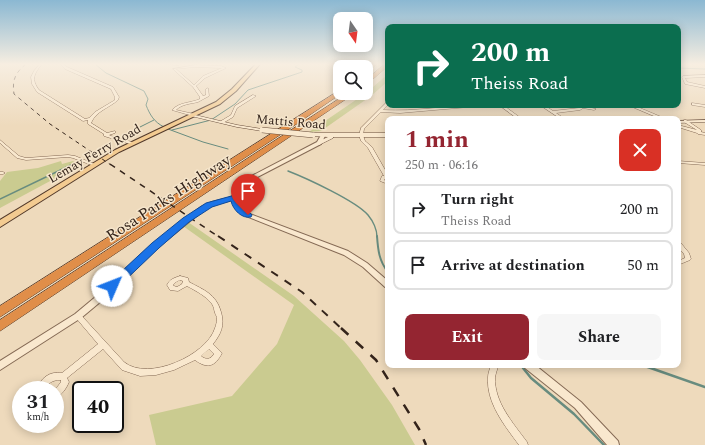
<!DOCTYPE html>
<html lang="en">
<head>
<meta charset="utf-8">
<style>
	:root { --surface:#fff; --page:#f6f6f6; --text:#202124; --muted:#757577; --line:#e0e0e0; --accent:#942531 }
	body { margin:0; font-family:Spectral,serif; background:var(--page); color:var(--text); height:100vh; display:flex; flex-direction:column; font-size:15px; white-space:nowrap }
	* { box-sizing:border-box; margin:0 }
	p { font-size:13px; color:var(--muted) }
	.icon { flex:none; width:22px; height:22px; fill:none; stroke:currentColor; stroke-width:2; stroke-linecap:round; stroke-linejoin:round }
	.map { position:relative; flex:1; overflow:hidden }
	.details { position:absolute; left:385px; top:116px; width:296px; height:252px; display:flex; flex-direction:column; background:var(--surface); border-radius:8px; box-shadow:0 2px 10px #0003 }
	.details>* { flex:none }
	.top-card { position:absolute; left:385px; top:24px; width:296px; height:84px; border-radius:8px; box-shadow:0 2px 10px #0003; background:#0b6e4f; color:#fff; overflow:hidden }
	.needle { width:26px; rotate:166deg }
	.controls { position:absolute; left:333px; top:12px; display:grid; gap:8px }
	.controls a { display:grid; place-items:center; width:40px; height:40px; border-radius:8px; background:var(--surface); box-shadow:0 2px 10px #0003; font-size:20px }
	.speed { position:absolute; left:12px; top:381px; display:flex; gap:8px; font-size:20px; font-weight:700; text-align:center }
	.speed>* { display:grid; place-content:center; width:52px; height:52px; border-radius:50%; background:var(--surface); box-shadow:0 2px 10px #0003; line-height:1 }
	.speed small { font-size:10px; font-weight:400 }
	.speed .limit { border:2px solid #111; border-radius:6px; background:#fff; color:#111 }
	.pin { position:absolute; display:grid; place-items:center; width:34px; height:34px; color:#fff; margin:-41px -17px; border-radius:50% 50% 50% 0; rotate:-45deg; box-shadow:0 0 4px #0007 }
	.pin .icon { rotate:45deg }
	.me { position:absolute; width:44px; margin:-22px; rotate:46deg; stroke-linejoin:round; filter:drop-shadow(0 0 3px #0008) }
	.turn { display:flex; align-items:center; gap:14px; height:84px; padding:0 20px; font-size:18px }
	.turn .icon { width:52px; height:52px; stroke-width:2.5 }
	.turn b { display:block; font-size:28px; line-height:34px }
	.round { display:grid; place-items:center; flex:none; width:42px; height:42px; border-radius:8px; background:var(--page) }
	.overview { display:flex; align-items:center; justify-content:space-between; height:68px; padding:0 20px }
	h1 { font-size:24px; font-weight:700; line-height:30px; color:var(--accent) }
	.primary-button { display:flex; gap:8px; margin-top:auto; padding:8px 20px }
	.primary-button a { flex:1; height:46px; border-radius:8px; background:var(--accent); color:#fff; font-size:16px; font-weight:700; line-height:46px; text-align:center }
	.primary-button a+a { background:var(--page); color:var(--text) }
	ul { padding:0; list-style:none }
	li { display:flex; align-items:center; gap:12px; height:50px; margin:0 8px 6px; padding:0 12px; border:2px solid var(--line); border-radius:8px }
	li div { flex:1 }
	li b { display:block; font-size:15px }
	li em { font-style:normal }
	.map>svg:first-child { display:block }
	.green { fill:#cacb90 }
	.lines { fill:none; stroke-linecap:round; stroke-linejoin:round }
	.stream-far3 { stroke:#688c7f; stroke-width:1 }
	.stream-far2 { stroke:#688c7f; stroke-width:1.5 }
	.stream-far1 { stroke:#688c7f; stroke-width:2 }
	.stream { stroke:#688c7f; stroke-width:2.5 }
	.minor-casing { stroke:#856a55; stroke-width:1 }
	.tertiary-casing { stroke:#856a55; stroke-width:2 }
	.secondary-casing { stroke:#664b39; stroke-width:1 }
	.primary-casing { stroke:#52392a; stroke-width:2 }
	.motorway-casing { stroke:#52392a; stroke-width:1 }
	.minor { fill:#f9e8ce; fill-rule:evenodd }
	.tertiary { fill:#f9e8ce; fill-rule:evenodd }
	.secondary { fill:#f9e8ce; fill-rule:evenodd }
	.primary { fill:#f3cb91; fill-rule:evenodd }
	.motorway { fill:#e08e49; fill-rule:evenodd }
	.rail-far3 { stroke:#34241b; stroke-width:1; stroke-dasharray:4 4; stroke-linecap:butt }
	.rail-far2 { stroke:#34241b; stroke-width:1.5; stroke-dasharray:6 6; stroke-linecap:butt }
	.rail-far1 { stroke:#34241b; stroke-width:2; stroke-dasharray:8 8; stroke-linecap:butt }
	.rail { stroke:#34241b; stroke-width:2.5; stroke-dasharray:10 10; stroke-linecap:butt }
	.secondary-bridge-casing { stroke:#664b39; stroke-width:6; stroke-linecap:butt }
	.secondary-bridge { stroke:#f9e8ce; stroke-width:5 }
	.route { fill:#1a73e8; stroke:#114b97 }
	.labels { text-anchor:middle; stroke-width:3; stroke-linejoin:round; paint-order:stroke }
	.far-street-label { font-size:13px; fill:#34241b; stroke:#f5e5cb }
	.street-label { font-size:16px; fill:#34241b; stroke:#f5e5cb }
</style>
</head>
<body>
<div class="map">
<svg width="705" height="445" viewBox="0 0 705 445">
	<rect width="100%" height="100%" fill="#eedabc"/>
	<g class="green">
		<polygon points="388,74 388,81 371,96 321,131 309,132 366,93"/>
		<polygon points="61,161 62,164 73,161 78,166 0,208 0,181 7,172 38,168"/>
		<polygon points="188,222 294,296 344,341 360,360 392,405 415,445 156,445 149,415 232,396 277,344 294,305 183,226"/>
	</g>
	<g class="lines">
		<g class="stream-far3">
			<path d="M 95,64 L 106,73 L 144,91 L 148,99 L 146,105 C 150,115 154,122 164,127"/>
			<polyline points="678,68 705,69"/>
			<polyline points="140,127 154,120"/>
			<polyline points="168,129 203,142 228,149"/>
			<polyline points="172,130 211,120 235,104 248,90 302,72 302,70 295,67 299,64"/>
			<polyline points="71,165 76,163"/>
		</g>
		<g class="stream-far2">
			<path d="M 288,171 C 306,178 356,201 368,215 C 373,221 377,230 377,237"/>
			<polyline points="0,199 73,164"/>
		</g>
		<path class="stream-far1" d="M 377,236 C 378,250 379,261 388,272"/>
		<g class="stream">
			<polyline points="524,365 523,368 531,378 574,414 604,445"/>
			<polyline points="642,365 705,387"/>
		</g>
		<defs>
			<g id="minor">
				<path d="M 40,64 L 42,64 C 34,74 31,79 39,90 L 85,119 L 89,118 L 95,112 L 115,100 L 115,97 L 111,89 L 65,69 L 60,64 L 63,64 L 67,67 L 113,87 L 119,97 L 118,100 C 109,108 96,111 91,123 L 107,133 L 115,131 L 115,133 L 109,135 L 111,136 L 132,142 L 132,144 L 130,144 L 104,136 L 104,134 L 88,124 L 88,120 L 83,121 L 37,92 L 32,84 L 31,77 L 34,71 Z"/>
				<polygon points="166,64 180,64 179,65"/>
				<path d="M 195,65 L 221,66 L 226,68 L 205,78 L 196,86 L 203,96 L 206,95 L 206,89 L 208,88 L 209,96 C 205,98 202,100 198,102 C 190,104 182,104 176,110 L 194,114 L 195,115 L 193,116 L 172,110 C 179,102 191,103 200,99 L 200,97 L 193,87 L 173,69 ZM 195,67 L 221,68 L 222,68 L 203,76 L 194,85 L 176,69 Z"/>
				<polygon points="705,75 705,77 685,78 687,82 705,86 705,88 685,84 682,77 683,76"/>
				<polygon points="253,95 256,96 237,108 233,117 223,123 221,123 221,121 231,115 235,106"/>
				<path d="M 387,102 L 388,102 L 388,105 L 383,110 C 416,112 448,105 482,105 L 480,106 L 400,113 L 381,112 L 364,129 L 363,135 L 365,141 L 372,147 L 388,175 L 388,178 L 386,178 L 384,180 L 388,182 L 388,184 L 380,181 L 382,176 L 384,176 L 368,148 L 361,141 L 359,135 L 361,128 Z"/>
				<polygon points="692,103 705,105 705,107 692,105"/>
				<polygon points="499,105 503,105 522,119 518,119"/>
				<polygon points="540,105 544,105 553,111 579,108 580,107 578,105 582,105 583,106 596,109 594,110 583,108 580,110 556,113 565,119 561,119"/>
				<polygon points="628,105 633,105 666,119 661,119"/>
				<polygon points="684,120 686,120 701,130 701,132 705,133 705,135 698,134 697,133 678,127 678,125 697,130 684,122"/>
				<polygon points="0,140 19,156 26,158 68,155 75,156 97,165 96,166 94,166 73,158 68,157 26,160 17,158 0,143"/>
				<polygon points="678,161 705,163 705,165 678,163"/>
				<polygon points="0,172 3,172 5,173 3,174 0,174"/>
				<polygon points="678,241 680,242 689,253 691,259 690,260 678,265 678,261 685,258 684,254 678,247"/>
				<path d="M 180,276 L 188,278 L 189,282 C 204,290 216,294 221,312 C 225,325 221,334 213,344 L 222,353 C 215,367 207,369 195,360 L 174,370 L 156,375 L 140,376 L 122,370 L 103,349 L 67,378 L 69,382 C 66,389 62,395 55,398 L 55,390 L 54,390 L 58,386 L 61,382 L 61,380 C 52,380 48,383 44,390 L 36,390 C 41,378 49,371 62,373 L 98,344 L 76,318 L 75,316 L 76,314 L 78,313 L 80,314 L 124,362 C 148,382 207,355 215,328 C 216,325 217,322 217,319 C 217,317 216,315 215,313 C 214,310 214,307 212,304 C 206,296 196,291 187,286 L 178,291 L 170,290 L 167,285 C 170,279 174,278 180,276 ZM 180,280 L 183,281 L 182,284 L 177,287 L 174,286 L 173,285 L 176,282 ZM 209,349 L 214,354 C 210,360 206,360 201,356 Z"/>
				<path d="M 491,365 L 499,365 C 497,369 496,373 495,377 C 494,402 513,423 527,442 L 528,445 L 519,445 C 505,426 486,403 488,377 C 488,373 490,369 491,365 Z"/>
			</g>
			<g id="tertiary">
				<path d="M 321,135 L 325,136 L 321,144 L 246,183 C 233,196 236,204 250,214 L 348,251 L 367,263 L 388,281 L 388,288 L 385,287 L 363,267 L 344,255 L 246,216 L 237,209 L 232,200 L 216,204 L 205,209 L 157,248 L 105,298 L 81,318 L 0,370 L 0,361 L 75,314 L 99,294 L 153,244 L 201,207 L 212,202 L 232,197 L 234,191 L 242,181 L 317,142 Z"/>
				<polygon points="524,365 535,365 581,402 618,441 619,445 607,445 575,408 525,368"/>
			</g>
			<g id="secondary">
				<polygon points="191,114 237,125 262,129 264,130 262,131 237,127 191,116"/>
				<polygon points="705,120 705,122 678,123 678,121"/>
				<polygon points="313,133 388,133 388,137 333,137 333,138 319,145 317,144 317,142 328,137 311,136 310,135"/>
			</g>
			<polygon id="primary" points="256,64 260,64 236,91 220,104 119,152 0,227 0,220 115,150 216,102 232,89"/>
			<g id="motorway">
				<polygon points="372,64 377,64 366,73 366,70"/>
				<polygon points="385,64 388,64 388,66 366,85 366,80"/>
				<polygon points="340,90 340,93 342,93 289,129 0,317 0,306"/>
				<polygon points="348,93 355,93 0,331 0,320"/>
			</g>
		</defs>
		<use href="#minor" class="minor-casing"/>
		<use href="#tertiary" class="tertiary-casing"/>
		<use href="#secondary" class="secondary-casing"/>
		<use href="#primary" class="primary-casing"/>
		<use href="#motorway" class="motorway-casing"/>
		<use href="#minor" class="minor"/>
		<use href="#tertiary" class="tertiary"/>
		<use href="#secondary" class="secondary"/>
		<use href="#primary" class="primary"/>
		<use href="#motorway" class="motorway"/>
		<path class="rail-far3" d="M 26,64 C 15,73 12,80 14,94 L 50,124 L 111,165"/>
		<polyline class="rail-far2" points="110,164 219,237"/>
		<polyline class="rail-far1" points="218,236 302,292 342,329"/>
		<polyline class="rail" points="341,328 376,360 419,429 426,445"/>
		<defs>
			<polyline id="secondary-bridge" points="262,130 313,135"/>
		</defs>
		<use href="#secondary-bridge" class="secondary-bridge-casing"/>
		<use href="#secondary-bridge" class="secondary-bridge"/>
	</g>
	<linearGradient id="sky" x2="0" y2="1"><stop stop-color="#8bb8d2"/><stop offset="0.51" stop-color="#f7eee1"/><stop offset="1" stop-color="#f7eee1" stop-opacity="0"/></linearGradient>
	<rect width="705" height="126" fill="url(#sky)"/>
	<path class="route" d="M 235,195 L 239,198 C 240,208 246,208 252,215 L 251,217 C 242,219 233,210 231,201 L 212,207 L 189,222 L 159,248 L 116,289 L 112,290 L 109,289 L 107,286 L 109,283 L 152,243 L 183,218 L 206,203 Z"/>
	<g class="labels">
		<g class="far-street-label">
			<text transform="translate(291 121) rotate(5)" y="5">Mattis Road</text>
			<text transform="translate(94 153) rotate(-30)" y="5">Lemay Ferry Road</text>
		</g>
		<g class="street-label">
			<text transform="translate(168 197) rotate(-33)" y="6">Rosa Parks Highway</text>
		</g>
	</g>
</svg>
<div class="controls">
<a><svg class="needle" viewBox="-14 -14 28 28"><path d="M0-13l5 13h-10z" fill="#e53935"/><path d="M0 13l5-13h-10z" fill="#757577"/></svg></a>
<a><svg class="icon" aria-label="search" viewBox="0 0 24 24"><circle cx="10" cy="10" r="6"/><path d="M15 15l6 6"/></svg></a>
</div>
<div class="speed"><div>31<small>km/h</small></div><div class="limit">40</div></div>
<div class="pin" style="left:248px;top:215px;background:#d93025"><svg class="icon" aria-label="arrive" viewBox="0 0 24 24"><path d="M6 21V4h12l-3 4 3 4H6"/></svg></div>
<svg class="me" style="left:112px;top:286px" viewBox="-20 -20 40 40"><circle r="19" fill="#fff"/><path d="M0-13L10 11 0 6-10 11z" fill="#1a73e8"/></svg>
<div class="top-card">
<div class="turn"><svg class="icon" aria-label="right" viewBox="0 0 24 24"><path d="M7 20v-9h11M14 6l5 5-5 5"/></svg><div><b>200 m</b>Theiss Road</div></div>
</div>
<section class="details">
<div class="overview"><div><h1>1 min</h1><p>250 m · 06:16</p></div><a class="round" style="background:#d93025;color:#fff"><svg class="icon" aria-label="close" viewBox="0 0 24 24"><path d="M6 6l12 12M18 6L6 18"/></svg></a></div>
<ul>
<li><svg class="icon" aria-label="right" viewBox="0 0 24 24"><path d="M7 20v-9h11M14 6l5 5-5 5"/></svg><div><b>Turn right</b><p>Theiss Road</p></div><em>200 m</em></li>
<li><svg class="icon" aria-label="arrive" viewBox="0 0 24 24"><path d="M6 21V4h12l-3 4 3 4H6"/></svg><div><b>Arrive at destination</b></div><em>50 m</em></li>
</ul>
<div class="primary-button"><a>Exit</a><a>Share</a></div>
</section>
</div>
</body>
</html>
